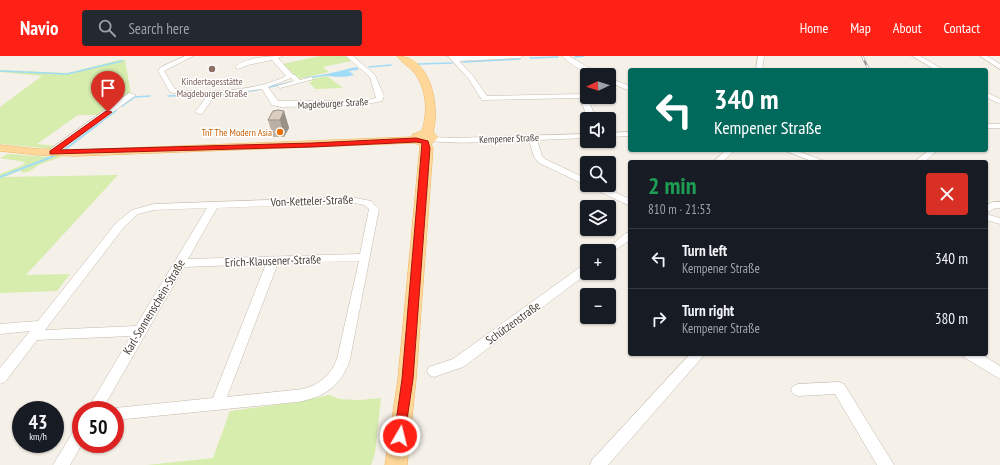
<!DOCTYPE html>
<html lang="en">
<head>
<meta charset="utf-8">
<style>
	:root { --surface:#171b24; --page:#242831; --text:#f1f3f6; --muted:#9ea1a6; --line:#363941; --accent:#ff2116 }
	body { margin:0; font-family:"PT Sans Narrow",sans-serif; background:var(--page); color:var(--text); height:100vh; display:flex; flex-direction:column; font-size:15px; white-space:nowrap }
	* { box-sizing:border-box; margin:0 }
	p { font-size:13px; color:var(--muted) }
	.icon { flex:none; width:22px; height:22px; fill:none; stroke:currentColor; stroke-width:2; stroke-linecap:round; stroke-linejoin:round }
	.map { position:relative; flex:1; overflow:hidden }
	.drawer { position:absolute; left:628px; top:104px; width:360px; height:196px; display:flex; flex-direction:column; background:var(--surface); border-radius:4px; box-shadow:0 1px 3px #0004 }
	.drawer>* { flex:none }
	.hud { position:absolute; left:628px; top:12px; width:360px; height:84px; border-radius:4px; box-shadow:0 1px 3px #0004; background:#00695c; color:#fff; overflow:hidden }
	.needle { width:26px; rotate:266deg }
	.controls { position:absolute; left:580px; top:12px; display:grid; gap:8px }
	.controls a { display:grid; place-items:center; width:36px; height:36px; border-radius:4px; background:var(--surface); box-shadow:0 1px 3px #0004; font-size:20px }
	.speed { position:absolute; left:12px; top:345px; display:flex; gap:8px; font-size:20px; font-weight:700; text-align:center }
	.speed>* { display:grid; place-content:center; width:52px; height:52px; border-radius:50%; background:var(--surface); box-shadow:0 1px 3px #0004; line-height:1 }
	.speed small { font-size:10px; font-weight:400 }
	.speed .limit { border:6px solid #d22; background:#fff; color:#111 }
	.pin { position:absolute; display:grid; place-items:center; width:34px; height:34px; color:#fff; margin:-41px -17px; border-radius:50% 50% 50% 0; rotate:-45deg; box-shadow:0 0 4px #0007 }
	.pin .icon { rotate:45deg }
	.me { position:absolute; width:44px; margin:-22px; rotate:8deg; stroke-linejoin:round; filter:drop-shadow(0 0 3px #0008) }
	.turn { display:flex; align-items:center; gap:14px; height:84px; padding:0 20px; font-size:18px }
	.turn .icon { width:52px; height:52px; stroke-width:2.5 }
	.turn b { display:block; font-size:28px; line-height:34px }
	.round { display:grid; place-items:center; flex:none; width:42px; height:42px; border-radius:4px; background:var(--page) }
	.head { display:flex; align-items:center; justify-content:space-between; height:68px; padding:0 20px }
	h1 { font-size:24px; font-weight:700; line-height:30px; color:#1e9e55 }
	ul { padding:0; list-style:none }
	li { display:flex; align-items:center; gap:12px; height:60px; padding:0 20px; border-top:1px solid var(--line) }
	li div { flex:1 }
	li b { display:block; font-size:15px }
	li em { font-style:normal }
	header { display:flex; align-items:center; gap:24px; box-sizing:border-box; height:56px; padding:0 20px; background:var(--accent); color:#fff }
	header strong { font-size:19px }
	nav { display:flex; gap:22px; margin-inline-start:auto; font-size:14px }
	.search { width:280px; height:36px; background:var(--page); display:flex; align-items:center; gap:10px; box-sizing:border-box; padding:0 14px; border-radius:4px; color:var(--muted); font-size:15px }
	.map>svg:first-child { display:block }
	.green { fill:#d7edae }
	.water { fill:#a0dcf7 }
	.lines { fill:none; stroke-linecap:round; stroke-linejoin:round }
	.stream-far1 { stroke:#a0dcf7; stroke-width:1.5 }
	.stream { stroke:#a0dcf7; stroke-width:2 }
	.minor-casing { stroke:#c5baad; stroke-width:1 }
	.major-casing { stroke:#eeb45e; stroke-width:1 }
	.minor { fill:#fff; fill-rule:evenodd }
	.major { fill:#ffd798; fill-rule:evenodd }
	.rail-casing { stroke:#989898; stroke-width:2.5 }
	.rail { stroke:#fff; stroke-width:1.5; stroke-dasharray:5; stroke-linecap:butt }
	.wall { fill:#bcb0a5 }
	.shaded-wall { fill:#999086 }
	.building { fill:#dbcdc0; stroke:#999086 }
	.route { fill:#ff2116; stroke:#a6150e }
	.education-dot { fill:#8d6e63; stroke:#fff; stroke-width:1.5 }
	.food-dot { fill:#e8710a; stroke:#fff; stroke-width:1.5 }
	.labels { text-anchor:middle; stroke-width:3; stroke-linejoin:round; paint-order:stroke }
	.far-education-label { font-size:10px; fill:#785e54; stroke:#fff }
	.far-street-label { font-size:10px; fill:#4a4036; stroke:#fff }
	.far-food-label { font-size:10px; fill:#c56008; stroke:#fff; text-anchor:end }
	.street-label { font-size:12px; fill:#4a4036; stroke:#fff }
</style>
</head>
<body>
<header>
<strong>Navio</strong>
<div class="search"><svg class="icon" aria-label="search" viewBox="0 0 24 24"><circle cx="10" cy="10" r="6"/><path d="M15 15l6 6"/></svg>Search here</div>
<nav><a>Home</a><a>Map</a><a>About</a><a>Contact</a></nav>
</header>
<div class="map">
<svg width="1000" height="409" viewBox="0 0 1000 409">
	<rect width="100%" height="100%" fill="#f5f0e8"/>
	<g class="green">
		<polygon points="320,0 345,0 351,5 323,11 329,16 299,23 283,8"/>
		<polygon points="119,4 125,4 131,38 104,59 78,59 37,88 57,90 54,93 0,88 0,51 42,20 0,16 0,14 68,17"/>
		<polygon points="327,20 343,32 315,33 309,26 312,26 310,23"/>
		<path d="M 8,98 L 49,101 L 55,99 L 62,100 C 55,104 48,105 41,108 C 33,111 31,118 21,116 L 21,114 L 4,121 L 118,119 L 26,219 L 70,218 L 57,235 L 0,237 L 0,118 L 23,109 L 25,106 L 0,102 Z"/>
		<polygon points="329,339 339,343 359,344 381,342 375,397 371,409 147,409 213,402 230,355 297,346"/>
	</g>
	<path class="water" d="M 356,11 L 358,12 L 358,14 L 349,15 L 354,19 C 344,22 333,21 323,19 Z"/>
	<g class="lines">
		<g class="stream-far1">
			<polyline points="575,1 584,0"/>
			<polyline points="530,2 558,1"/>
			<polyline points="463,6 520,3"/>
			<polyline points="419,8 452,7"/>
			<polyline points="369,11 391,9"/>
			<polyline points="0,15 67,18 122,5"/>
			<polyline points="306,22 326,19"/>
			<polyline points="270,31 292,26"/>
			<polyline points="220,38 258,34"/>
			<polyline points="168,40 202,39"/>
			<polyline points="122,50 135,41 150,40"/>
			<polyline points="96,70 116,55"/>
		</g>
		<g class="stream">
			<polyline points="63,95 97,69"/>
			<polyline points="0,121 59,98"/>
		</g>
		<defs>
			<g id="minor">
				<path d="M 185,0 L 193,0 L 164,15 L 175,33 C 202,39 261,34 286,20 L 272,4 L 248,9 L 238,13 L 235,11 C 246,1 269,0 283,0 L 278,2 L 292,18 L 295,19 L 300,24 L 311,21 L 314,23 L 280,32 L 277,30 L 294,25 L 291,22 L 268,31 L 278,45 L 363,45 L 376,42 L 370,21 L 346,0 L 353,0 L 375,19 L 384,40 L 382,45 L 363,49 L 281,51 L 272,49 L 262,33 L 215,39 L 202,58 L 199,58 L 195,56 L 208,39 L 182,39 L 170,36 L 158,15 L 161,11 Z"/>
				<polygon points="448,0 523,0 520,2 459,5 473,20 487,40 583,38 587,40 596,63 588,63 580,42 482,44 468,22"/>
				<path d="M 562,0 L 569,0 L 601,19 C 587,19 572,10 562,0 Z"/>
				<polygon points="758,0 764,0 762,14 756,14"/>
				<polygon points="912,0 920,0 944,14 936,14"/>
				<polygon points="980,0 987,0 1000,8 1000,13"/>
				<polygon points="609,22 630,30 630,35 609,26"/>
				<polygon points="986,36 1000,43 1000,48 986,41"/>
				<polygon points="129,37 136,39 55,98 49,98 49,94"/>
				<rect x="986" y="68" width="14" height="4"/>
				<polygon points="630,76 630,80 609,81 609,77"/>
				<path d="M 587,78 L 587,82 L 537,84 L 542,100 L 545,103 L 587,123 L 587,129 L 599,129 L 630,143 L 630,150 L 539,107 L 534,101 L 529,84 C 513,85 436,90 428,83 L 432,81 L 453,82 Z"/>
				<polygon points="726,94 735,94 722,106 713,106"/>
				<polygon points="783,94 795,94 827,106 814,106"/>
				<polygon points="929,94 938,94 924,106 914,106"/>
				<path d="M 351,141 L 371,145 L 379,153 L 350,303 C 342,329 324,342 297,346 L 115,364 L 115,354 L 110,354 L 115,352 L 213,342 L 266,208 L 184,211 L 102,354 L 87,354 L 131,280 L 37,284 L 5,326 L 0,328 L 0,312 L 30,275 L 0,278 L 0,268 L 38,265 L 116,167 L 132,154 L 154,148 ZM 355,147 L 364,149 L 369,153 L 360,198 L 188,203 L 217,152 ZM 207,152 L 136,270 L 45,274 L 124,171 L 138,158 L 154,154 ZM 359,205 L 337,303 C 331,319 319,329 303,333 L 227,341 L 278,207 Z"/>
				<polygon points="1000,146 1000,152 995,152 986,157 986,149 993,146"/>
				<polygon points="986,158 1000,162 1000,168 986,164"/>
				<polygon points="630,176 630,184 609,198 609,195 604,195 626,177"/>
				<polygon points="587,208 588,217 463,311 434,321 429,319 427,315 429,311 453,303 583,209"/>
				<polygon points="690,298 705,298 608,409 590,409 592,404"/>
				<polygon points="963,298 981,298 1000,310 1000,323 965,302"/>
				<polygon points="839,326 844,328 894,409 877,409 835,338 798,340 793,338 791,334 793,330 798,328"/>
				<polygon points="81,369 82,388 70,409 53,409 76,371"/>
			</g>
			<path id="major" d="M 397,0 C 431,0 440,50 433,76 L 438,82 L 431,88 L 433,92 L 416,323 L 407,409 L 385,409 L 398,323 L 420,89 L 414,87 L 77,100 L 38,99 L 0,95 L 0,89 L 38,93 L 77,94 L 411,81 L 413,78 L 422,75 C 428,55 427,32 413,15 C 408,10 401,6 397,0 Z"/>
		</defs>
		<use href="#minor" class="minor-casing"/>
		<use href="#major" class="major-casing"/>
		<use href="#minor" class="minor"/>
		<use href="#major" class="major"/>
		<defs>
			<polyline id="rail" points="862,0 869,14"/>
		</defs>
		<use href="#rail" class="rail-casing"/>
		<use href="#rail" class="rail"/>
	</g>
	<polygon class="wall" points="284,55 289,72 284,81 273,81 268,64"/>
	<polygon class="shaded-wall" points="284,55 289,72 284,81 280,64"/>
	<polygon class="building" points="278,54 284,55 280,64 268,64 273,55"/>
	<polygon class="route" points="106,55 112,56 60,94 312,87 416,82 428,85 430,92 413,323 404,384 400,386 395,384 394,380 402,323 422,87 416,86 312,91 50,98 50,95"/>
	<circle class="education-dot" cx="212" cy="13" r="4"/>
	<circle class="food-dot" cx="280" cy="76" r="4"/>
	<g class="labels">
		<g class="far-education-label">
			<text x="212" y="29">Kindertagesstätte<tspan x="212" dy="12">Magdeburger Straße</tspan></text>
		</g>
		<g class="far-street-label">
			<text transform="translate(333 47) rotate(-3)" y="4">Magdeburger Straße</text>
			<text transform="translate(509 82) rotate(-2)" y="4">Kempener Straße</text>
		</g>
		<g class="far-food-label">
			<text x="272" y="80">TnT The Modern Asia</text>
		</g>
		<g class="street-label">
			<text transform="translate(312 145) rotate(-2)" y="4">Von-Ketteler-Straße</text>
			<text transform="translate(273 205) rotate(-2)" y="4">Erich-Klausener-Straße</text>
			<text transform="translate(154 251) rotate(-59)" y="4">Karl-Sonnenschein-Straße</text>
			<text transform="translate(513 267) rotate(-36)" y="4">Schützenstraße</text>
		</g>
	</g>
</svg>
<div class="controls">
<a><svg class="needle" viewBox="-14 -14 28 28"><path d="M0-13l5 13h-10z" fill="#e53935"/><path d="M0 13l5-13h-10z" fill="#9ea1a6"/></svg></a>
<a><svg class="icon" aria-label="sound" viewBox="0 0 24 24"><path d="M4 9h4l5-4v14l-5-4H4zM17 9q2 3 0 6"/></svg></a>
<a><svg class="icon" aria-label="search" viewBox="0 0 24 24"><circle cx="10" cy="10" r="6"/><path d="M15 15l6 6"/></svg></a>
<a><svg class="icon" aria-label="layers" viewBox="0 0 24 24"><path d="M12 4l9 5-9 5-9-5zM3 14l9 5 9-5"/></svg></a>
<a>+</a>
<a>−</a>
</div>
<div class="speed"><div>43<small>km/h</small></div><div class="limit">50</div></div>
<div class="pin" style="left:108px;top:56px;background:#d93025"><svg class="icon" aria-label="arrive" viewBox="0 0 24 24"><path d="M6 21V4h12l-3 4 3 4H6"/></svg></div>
<svg class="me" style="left:400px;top:380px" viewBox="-20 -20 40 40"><circle r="17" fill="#ff2116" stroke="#fff" stroke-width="3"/><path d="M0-11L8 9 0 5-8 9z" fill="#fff"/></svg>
<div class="hud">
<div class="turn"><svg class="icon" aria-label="left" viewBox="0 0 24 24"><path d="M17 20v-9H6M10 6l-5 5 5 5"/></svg><div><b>340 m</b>Kempener Straße</div></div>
</div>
<section class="drawer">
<div class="head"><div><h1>2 min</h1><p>810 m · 21:53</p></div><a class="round" style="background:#d93025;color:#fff"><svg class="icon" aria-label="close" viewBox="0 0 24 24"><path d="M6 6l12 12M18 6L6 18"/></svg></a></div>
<ul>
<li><svg class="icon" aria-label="left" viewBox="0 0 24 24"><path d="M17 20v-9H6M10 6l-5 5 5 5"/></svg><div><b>Turn left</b><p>Kempener Straße</p></div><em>340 m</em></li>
<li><svg class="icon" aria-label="right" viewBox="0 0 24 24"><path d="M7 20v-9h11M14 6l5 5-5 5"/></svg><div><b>Turn right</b><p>Kempener Straße</p></div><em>380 m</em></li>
</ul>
</section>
</div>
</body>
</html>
